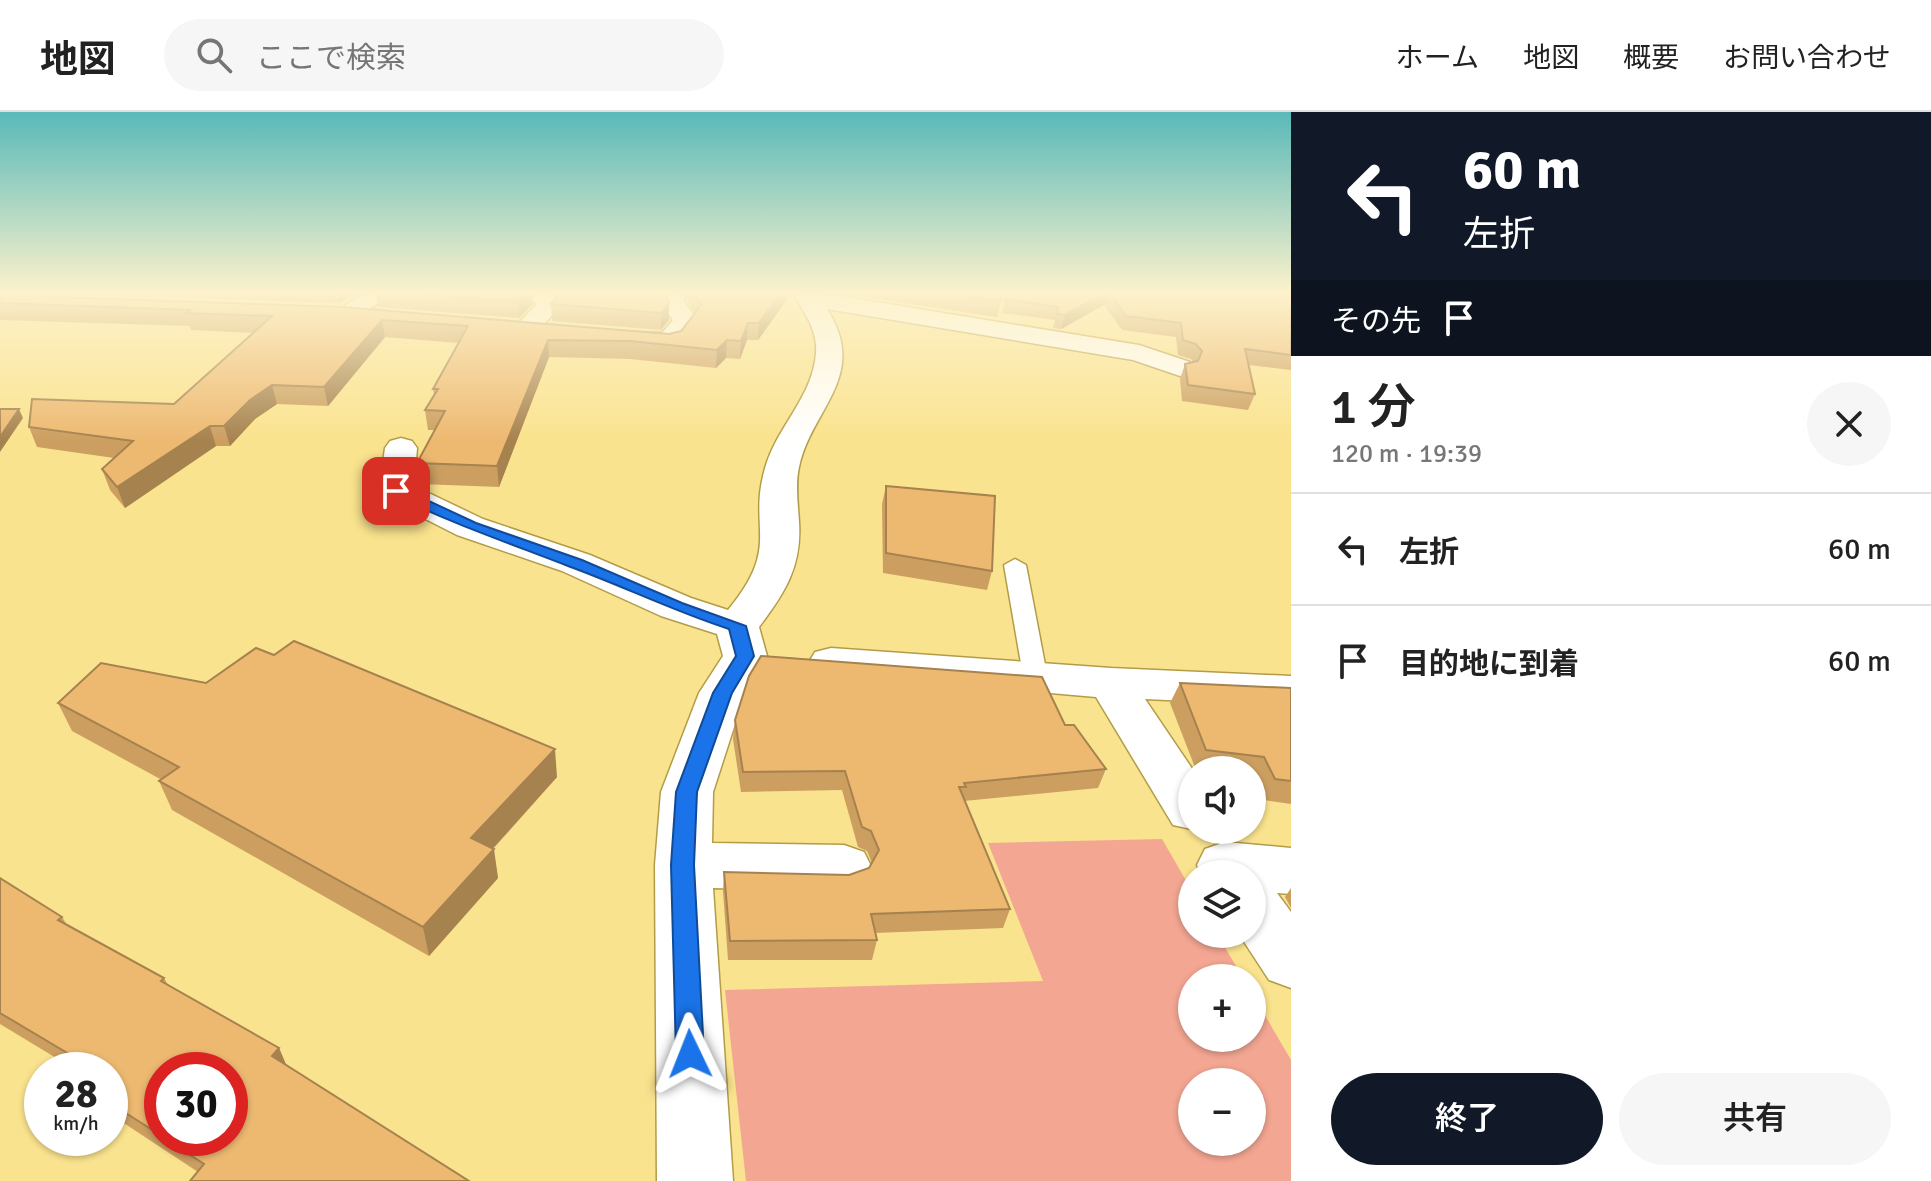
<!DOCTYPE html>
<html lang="ja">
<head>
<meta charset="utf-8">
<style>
	:root { --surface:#fff; --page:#f6f6f6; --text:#222; --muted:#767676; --line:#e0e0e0; --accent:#111827 }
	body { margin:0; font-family:Signika,"Noto Sans JP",sans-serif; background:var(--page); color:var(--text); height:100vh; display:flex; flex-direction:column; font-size:30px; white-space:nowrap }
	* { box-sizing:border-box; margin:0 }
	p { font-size:26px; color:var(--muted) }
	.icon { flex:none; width:44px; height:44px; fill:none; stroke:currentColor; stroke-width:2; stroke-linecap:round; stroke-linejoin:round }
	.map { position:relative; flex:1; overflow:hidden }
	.sheet { display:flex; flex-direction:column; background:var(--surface); width:640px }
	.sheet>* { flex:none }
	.banner { background:#111827; color:#fff; overflow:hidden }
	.controls { position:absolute; left:1178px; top:644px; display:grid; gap:16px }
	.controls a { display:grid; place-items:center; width:88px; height:88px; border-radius:50%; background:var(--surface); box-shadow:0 2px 6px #0004; font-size:40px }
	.speed { position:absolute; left:24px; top:940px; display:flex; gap:16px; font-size:40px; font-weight:700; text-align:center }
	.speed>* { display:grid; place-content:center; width:104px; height:104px; border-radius:50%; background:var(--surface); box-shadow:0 2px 6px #0004; line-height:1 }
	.speed small { font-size:20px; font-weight:400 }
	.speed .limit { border:12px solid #d22; background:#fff; color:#111 }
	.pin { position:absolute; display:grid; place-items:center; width:68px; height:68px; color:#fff; margin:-34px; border-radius:16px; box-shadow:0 4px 12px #0006 }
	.me { position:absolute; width:88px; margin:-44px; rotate:358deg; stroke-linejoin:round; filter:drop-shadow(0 0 6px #0008) }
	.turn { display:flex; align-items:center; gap:28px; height:168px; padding:0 40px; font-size:36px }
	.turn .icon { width:104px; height:104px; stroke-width:2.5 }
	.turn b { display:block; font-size:56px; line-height:68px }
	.then { display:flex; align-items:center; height:76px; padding:0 40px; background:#0003; gap:16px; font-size:30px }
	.round { display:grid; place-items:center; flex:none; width:84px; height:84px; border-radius:42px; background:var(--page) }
	.head { display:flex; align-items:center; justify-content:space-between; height:136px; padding:0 40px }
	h1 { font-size:48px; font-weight:600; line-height:60px }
	.primary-button { display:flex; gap:16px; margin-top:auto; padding:16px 40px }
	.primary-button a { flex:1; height:92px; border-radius:48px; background:var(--accent); color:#fff; font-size:32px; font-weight:600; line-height:92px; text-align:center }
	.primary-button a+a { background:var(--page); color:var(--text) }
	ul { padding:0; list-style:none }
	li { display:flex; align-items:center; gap:24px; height:112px; padding:0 40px; border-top:2px solid var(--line) }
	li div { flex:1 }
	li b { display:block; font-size:30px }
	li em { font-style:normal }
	header { display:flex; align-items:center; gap:48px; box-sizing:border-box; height:112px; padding:0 40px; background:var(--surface); border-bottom:2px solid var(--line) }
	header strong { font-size:38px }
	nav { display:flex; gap:44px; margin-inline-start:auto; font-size:28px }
	.search { width:560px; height:72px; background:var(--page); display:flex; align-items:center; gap:20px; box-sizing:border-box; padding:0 28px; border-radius:44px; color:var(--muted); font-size:30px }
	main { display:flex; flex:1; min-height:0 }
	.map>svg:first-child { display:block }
	.green { fill:#f3a692; fill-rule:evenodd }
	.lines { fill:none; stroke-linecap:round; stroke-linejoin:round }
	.lane-casing { stroke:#b39c47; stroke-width:3 }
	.street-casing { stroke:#b39c47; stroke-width:3 }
	.lane { fill:#fff; fill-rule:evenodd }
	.street { fill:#fff; fill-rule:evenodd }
	.wall { fill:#cc9f61; fill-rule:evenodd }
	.shaded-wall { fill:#a6824f }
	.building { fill:#edb971; stroke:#a6824f; stroke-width:2 }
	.route { fill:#1a73e8; stroke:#114b97; stroke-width:2 }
</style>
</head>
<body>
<header>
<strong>地図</strong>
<div class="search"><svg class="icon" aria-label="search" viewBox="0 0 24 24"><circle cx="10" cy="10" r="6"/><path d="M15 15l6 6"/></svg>ここで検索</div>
<nav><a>ホーム</a><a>地図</a><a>概要</a><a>お問い合わせ</a></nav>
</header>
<main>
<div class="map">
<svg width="1291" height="1069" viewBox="0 0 1291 1069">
	<rect width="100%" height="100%" fill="#fae38e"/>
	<path class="green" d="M 1162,727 L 1192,779 L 1192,822 L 1217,822 L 1243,866 L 1192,866 L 1192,926 L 1252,926 L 1252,881 L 1291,948 L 1291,1069 L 746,1069 L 725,878 L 1043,869 L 988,731 ZM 1192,970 L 1252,970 L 1252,1030 L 1192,1030 Z"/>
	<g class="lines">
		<defs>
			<polygon id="lane" points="1015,447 1026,453 1047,563 1035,571 1023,563 1004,453"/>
			<g id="street">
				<polygon points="365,180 392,180 370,197 401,201 404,206 401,211 336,207 333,202"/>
				<polygon points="523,180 549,180 563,191 537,220 528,223 515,215 537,192"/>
				<polygon points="666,180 689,180 683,188 698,209 678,235 669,237 611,229 607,224 611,219 662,221 673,208 659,188"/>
				<path d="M 792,180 L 815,180 L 1139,233 L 1190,250 L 1194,256 L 1190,262 L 1180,264 L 1133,248 L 827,197 C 870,264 811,297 799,355 C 795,373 798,392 799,410 C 802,454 785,481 759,515 L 767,544 L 745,581 L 713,680 L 712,731 L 844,733 L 864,740 L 872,756 L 864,772 L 844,779 L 713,776 L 733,1069 L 657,1069 L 655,753 L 661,680 L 699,581 L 723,544 L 717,522 L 661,504 L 562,459 L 457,423 L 384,386 L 379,379 L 385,336 L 390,329 L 401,326 L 412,329 L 417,336 L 414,374 L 483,407 L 590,443 L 691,486 L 728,498 C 783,432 746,417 766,353 C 778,314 813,284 816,241 C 818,217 803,199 792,180 Z"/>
				<polygon points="831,536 1111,556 1291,564 1291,594 1145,587 1193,658 1192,718 1196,718 1173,713 1096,585 815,560 809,550 815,540"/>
				<polygon points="1225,730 1291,736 1291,782 1277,781 1291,800 1291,876 1269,868 1239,822 1252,822 1252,762 1201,762 1197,753 1205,737"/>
			</g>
		</defs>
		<use href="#lane" class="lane-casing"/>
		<use href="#street" class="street-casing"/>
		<use href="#lane" class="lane"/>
		<use href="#street" class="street"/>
	</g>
	<g class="wall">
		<polygon points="17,180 360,180 339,191"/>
		<polygon points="376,180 532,180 533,192 519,206 378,195"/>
		<polygon points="552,180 663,180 669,191 669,208 661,218 552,209 551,192 558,184"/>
		<polygon points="687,180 790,180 790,183 758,228 747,228 740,247 726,246 716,256 630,247 549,245 499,375 420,372 417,351 435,318 428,318 425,298 434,283 433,277 459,231 385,225 328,294 277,292 255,307 230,334 216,334 125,396 110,378 102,357 114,346 37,335 29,315 174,292 254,221 191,218 190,214 0,208 0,183 669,222 681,219 695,201 687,188"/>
		<polygon points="832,180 997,180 1003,183 997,205"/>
		<polygon points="1010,180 1291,180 1291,258 1249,253 1255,282 1248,298 1182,289 1180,267 1185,252 1193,250 1191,247 1178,243 1176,225 1122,218 1104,193 1061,217 1053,216 1055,208 1002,201 1005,187"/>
		<polygon points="886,374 992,459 987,478 883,461 882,392"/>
		<polygon points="1180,571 1291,576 1291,692 1263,688 1252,666 1252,658 1196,658 1170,591"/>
		<polygon points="58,591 557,665 493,737 498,766 429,844 172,698 159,669 162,668 72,619"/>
		<polygon points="735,608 1065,613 1106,657 1098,676 964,689 1010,797 1003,816 875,821 877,828 872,848 728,848 723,779 724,760 849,763 869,756 872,751 867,739 858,735 842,678 741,680 733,627"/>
		<path d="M 0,766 L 62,805 L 67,813 L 164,866 L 168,873 L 279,936 L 286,953 L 469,1069 L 190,1069 L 198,1060 L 110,1002 L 110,958 L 76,958 L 0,912 ZM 162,958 L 230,958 L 230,1026 L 162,1026 Z"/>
		<polygon points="1291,776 1291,796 1285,785"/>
	</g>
	<g class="shaded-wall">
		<polygon points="337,180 360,180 339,191"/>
		<polygon points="528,180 532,180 533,192 519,206 518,189"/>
		<polygon points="782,180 790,180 790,183 758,228 759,211"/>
		<polygon points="1108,180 1104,193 1061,217 1065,203"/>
		<polygon points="669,191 669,208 661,218 661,201"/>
		<polygon points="382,208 385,225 328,294 324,275"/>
		<polygon points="748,211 747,228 740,247 741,229"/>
		<polygon points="548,228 549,245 499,375 497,354"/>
		<polygon points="727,228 726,246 716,256 717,238"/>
		<polygon points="272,273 277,292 255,307 230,334 224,314 250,288"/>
		<polygon points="19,297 23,306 0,340 0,325"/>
		<polygon points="210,314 216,334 125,396 117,375"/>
		<polygon points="555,637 557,665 476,755 471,726"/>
		<polygon points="494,737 498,766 429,844 423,815"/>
		<polygon points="279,936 288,957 272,944"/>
	</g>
	<g class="building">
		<polygon points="392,180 528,180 518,189"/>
		<polygon points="561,180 663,180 669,191 661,201 551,192"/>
		<polygon points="693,180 782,180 759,211 748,211 741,229 727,228 717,238 630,229 548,228 497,354 417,351 445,299 425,298 438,277 433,277 468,214 382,208 324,275 272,273 250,288 224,314 210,314 117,375 102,357 133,329 29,315 32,287 174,292 272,204 186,201 191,198 0,191 0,183 342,195 669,222 681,219 702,192"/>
		<polygon points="940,180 997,180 1003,183 1001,189"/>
		<polygon points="1010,180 1108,180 1065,203 1057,202 1058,195 1005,187"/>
		<polygon points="1109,180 1291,180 1291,243 1245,237 1255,282 1188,273 1185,252 1198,249 1202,239 1196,232 1183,228 1181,211 1126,204"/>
		<polygon points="0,297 19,297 0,325"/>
		<polygon points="886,374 995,384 992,459 886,441"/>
		<polygon points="294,529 555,637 471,726 494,737 423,815 159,669 179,655 58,591 101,551 206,571 256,536 274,543"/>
		<polygon points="761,544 1042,565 1065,613 1074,613 1106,657 964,671 966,675 959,675 1010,797 871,802 877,828 730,829 724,760 849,763 869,756 879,738 871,719 862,715 845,659 743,660 735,608 749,564"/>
		<polygon points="1180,571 1291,576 1291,669 1275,667 1264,645 1206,638"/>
		<polygon points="0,766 62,805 58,808 164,866 161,869 279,936 272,944 469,1069 190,1069 204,1052 164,1026 230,1026 230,958 162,958 162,1024 110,991 110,958 96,958 0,901"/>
	</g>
	<linearGradient id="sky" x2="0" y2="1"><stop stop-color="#59b9b9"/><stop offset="0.55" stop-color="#fdf2cc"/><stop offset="1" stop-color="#fdf2cc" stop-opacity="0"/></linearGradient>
	<rect width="1291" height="329" fill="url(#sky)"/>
	<path class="route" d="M 391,376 L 401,376 L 476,411 L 582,448 L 682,491 L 746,514 L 754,544 L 732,581 L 697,680 L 694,753 L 704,942 L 700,952 L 690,956 L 680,952 L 676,942 L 671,753 L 676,680 L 713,581 L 736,544 L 729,517 C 673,499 623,474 568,454 C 506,430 451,411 391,382 Z"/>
</svg>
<div class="controls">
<a><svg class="icon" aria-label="sound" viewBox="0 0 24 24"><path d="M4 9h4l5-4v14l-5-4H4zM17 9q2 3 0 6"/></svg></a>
<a><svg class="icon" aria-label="layers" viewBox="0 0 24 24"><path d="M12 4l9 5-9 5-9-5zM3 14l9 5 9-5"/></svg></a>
<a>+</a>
<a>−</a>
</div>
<div class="speed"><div>28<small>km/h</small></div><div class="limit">30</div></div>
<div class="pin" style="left:396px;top:379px;background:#d93025"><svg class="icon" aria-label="arrive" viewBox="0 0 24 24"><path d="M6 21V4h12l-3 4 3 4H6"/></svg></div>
<svg class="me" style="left:690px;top:942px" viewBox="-20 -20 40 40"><path d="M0-17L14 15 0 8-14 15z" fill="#1a73e8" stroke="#fff" stroke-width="4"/></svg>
</div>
<section class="sheet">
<div class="banner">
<div class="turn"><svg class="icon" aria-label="left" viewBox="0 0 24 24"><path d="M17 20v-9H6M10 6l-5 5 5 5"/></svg><div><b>60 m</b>左折</div></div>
<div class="then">その先<svg class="icon" aria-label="arrive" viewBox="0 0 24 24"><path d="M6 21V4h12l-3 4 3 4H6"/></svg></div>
</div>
<div class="head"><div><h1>1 分</h1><p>120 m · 19:39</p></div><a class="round"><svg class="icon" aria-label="close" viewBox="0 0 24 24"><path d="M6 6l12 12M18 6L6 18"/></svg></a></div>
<ul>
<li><svg class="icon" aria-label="left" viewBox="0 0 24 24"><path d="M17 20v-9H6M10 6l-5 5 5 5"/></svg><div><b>左折</b></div><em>60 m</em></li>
<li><svg class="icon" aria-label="arrive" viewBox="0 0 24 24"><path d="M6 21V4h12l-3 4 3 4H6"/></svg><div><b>目的地に到着</b></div><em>60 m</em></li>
</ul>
<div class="primary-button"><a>終了</a><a>共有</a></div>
</section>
</main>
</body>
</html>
